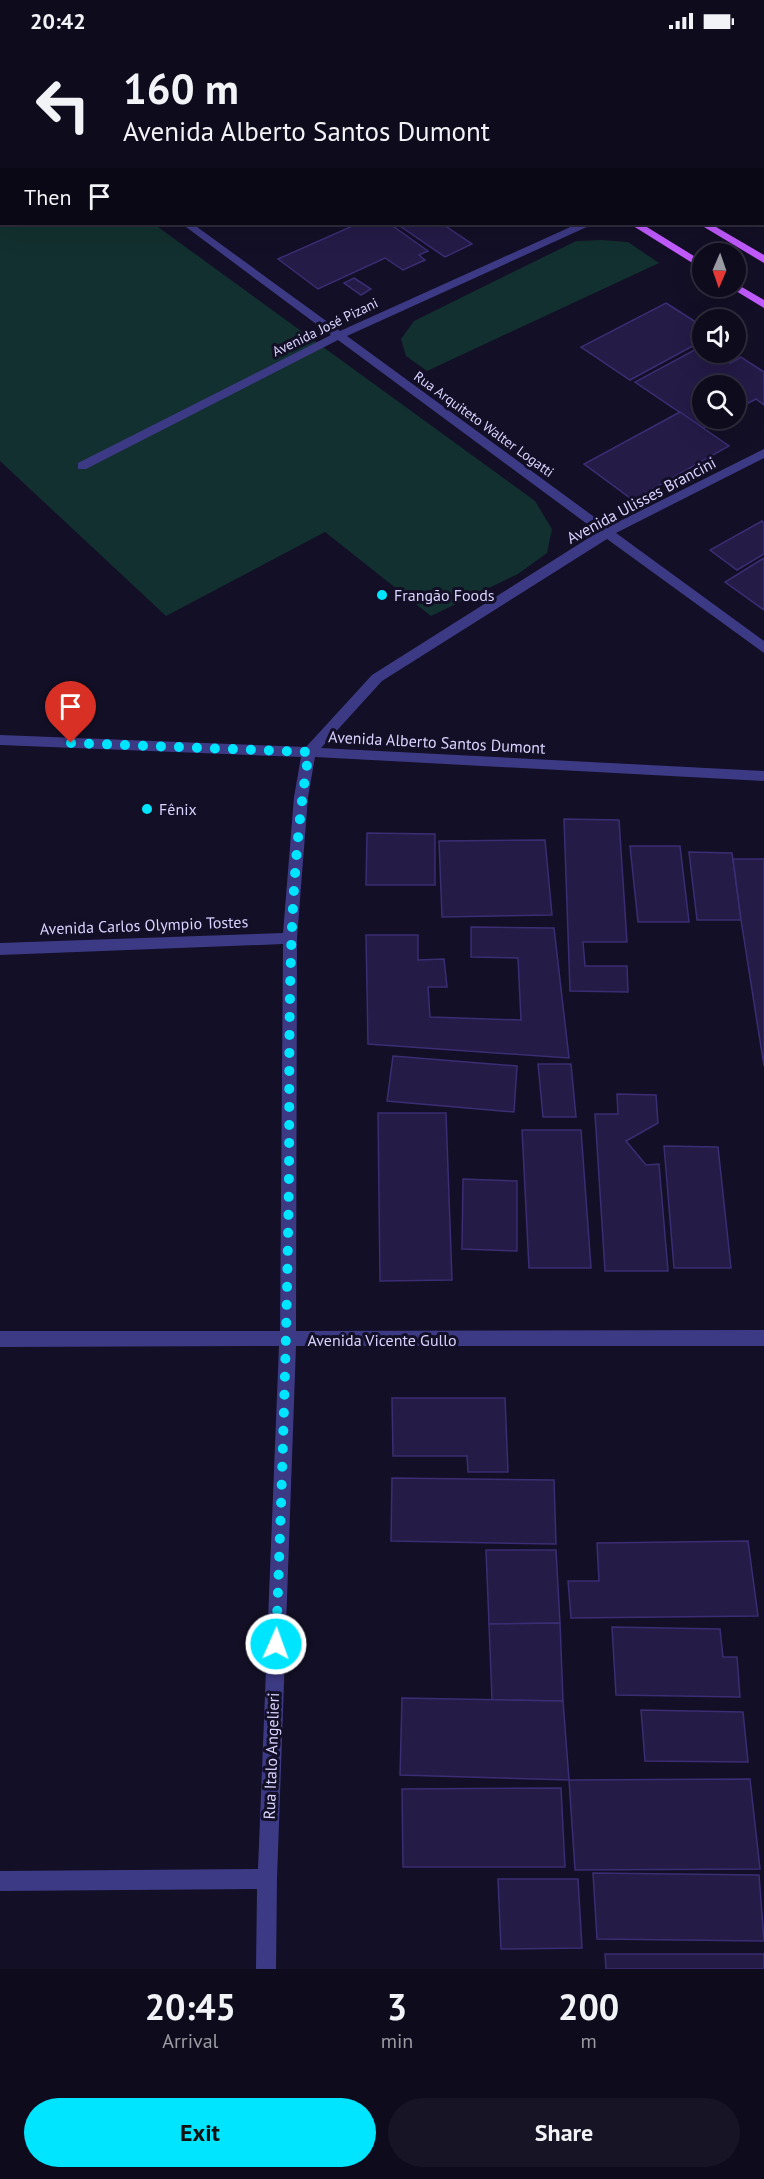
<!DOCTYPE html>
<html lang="en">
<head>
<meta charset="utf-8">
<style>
	:root { --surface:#0e0b1c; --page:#171425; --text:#f1f3f6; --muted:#9b9ba3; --line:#2e2b3b; --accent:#00e5ff }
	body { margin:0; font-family:"PT Sans",sans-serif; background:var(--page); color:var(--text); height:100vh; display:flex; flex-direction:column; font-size:22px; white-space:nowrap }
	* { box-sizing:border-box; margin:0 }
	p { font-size:20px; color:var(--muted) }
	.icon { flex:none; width:33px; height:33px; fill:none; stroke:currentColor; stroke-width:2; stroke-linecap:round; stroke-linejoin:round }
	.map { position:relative; height:1927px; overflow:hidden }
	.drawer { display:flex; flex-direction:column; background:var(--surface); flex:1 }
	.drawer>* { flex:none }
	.hud { position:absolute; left:0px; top:0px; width:765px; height:183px; box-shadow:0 6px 24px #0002,0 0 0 2px var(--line); background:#0e0b1c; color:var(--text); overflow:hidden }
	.needle { width:39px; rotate:182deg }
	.buttons { position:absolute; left:692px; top:201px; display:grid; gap:12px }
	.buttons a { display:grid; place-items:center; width:54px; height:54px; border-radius:50%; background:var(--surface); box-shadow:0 6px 24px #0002,0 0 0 2px var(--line); font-size:30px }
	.pin { position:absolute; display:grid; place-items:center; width:51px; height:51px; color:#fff; margin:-62px -26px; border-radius:50% 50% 50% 0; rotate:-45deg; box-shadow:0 0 6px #0007 }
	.pin .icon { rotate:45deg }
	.me { position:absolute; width:66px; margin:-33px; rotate:2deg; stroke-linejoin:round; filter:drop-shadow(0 0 4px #0008) }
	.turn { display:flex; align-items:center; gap:21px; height:126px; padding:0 24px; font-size:27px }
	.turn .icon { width:78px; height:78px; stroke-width:2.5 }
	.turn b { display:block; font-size:42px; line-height:51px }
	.then { display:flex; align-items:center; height:57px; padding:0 24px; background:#0003; gap:12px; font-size:22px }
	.eta { display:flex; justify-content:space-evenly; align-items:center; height:102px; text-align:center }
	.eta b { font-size:36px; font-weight:800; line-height:42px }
	.action { display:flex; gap:12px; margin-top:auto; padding:12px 24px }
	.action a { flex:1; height:69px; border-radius:36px; background:var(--accent); color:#111; font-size:24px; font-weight:800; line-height:69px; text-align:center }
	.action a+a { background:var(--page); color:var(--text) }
	.status { display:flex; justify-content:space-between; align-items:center; height:42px; padding:0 30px; background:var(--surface); direction:ltr }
	.status svg { height:16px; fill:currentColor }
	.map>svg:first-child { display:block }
	.green { fill:#12302f }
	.building { fill:#241b47; stroke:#3b2d73; stroke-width:1.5 }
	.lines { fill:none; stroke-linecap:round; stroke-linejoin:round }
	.minor { fill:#3d3a85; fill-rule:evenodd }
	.major { fill:#c25bff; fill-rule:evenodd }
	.route { stroke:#00e5ff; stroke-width:10; stroke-dasharray:0 18 }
	.poi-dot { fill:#00e5ff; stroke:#130f26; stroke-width:2 }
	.labels { text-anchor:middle; stroke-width:6; stroke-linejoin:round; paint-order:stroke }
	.far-street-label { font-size:14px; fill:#d9d4ff; stroke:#130f26 }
	.street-label { font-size:16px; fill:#d9d4ff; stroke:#130f26 }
	.poi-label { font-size:16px; fill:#d9d4ff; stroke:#130f26; text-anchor:start }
</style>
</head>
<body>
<div class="status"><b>20:42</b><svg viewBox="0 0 49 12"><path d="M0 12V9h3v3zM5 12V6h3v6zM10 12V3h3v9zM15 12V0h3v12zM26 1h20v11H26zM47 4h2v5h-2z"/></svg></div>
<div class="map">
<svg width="764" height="1927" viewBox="0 0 764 1927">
	<rect width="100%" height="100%" fill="#130f26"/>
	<g class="green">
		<polygon points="0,69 2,182 154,182 535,459 552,487 547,511 518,532 431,574 325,490 166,574 0,419"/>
		<polygon points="602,198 628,200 659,221 427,329 406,314 401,297 414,279 576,199"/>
	</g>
	<g class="building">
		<polygon points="42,0 96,0 38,2"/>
		<polygon points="464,0 576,0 574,2"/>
		<polygon points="691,0 764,0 764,33 764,2 688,2"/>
		<polygon points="357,182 390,182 428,209 419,213 425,218 403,228 385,216 318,247 278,217"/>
		<polygon points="397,182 448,182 444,183 472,202 445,215"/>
		<polygon points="354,236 371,247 361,253 344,241"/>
		<polygon points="666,261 702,284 702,299 630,338 581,305"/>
		<polygon points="702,304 702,310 715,310 730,321 741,315 764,330 764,363 756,357 735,368 735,344 702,344 702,376 720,376 703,386 635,340"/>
		<polygon points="680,370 729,404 633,458 584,422"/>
		<polygon points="762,479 764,481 764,512 737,528 710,508"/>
		<polygon points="764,516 764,568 725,540"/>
		<polygon points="564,777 619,778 627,900 583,900 585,924 627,924 628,950 570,949"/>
		<polygon points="367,791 435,792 435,843 366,843"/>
		<polygon points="545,798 552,873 442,875 439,799"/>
		<polygon points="630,804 680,804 689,880 638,880"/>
		<polygon points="689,810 732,811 741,878 697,878"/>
		<polygon points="733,817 764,817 764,1024 741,878"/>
		<polygon points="471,885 554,886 569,1016 368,1002 366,893 418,893 418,918 444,917 447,945 428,945 430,975 521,978 518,916 471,915"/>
		<polygon points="393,1014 517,1024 514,1070 387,1059"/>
		<polygon points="538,1022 571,1022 576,1075 543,1075"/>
		<polygon points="617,1052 656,1053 658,1081 626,1099 646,1123 659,1122 668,1229 605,1229 595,1072 618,1072"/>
		<polygon points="378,1071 446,1071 452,1238 380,1239"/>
		<polygon points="522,1088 581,1088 591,1226 529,1226"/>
		<polygon points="664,1104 718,1105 731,1226 674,1226"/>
		<polygon points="463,1137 517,1139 517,1209 462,1207"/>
		<polygon points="392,1356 505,1356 508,1430 468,1430 467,1414 393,1414"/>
		<polygon points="392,1436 554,1438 556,1502 391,1499"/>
		<polygon points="748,1499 758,1574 571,1576 568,1539 599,1539 597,1501"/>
		<polygon points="486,1508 556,1508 560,1581 489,1582"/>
		<polygon points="560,1581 563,1659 492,1658 489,1582"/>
		<polygon points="612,1585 720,1587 723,1615 737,1615 740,1655 616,1653"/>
		<polygon points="402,1656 563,1659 569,1738 400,1733"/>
		<polygon points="641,1668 743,1670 748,1720 645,1719"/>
		<polygon points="750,1737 760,1827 575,1828 569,1738"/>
		<polygon points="561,1746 565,1825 403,1825 402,1747"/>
		<polygon points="593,1831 759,1833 764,1899 597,1897"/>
		<polygon points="498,1837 578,1837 582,1906 501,1907"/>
		<polygon points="605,1912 764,1912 764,1927 606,1927"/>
	</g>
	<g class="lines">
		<g class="minor">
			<polygon points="170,0 182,0 169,2"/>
			<polygon points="610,0 621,0 609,2"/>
			<rect x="0" y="40" width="2" height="7"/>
			<polygon points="0,71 2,71 0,78"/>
			<polygon points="182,182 193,182 340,289 577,182 590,182 589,184 347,294 608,485 764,407 764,416 616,491 764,599 764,611 607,497 382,639 321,706 764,729 764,739 315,715 308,755 297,896 296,1289 764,1288 764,1304 296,1304 277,1837 276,1927 256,1927 257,1847 0,1849 0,1829 258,1827 279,1304 0,1305 0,1289 280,1289 283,902 0,913 0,901 283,891 294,755 301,715 0,703 0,693 306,705 372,633 598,490 338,298 86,427 78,427 78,421 331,293"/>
		</g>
		<g class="major">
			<polygon points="332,0 344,0 345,2 333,2"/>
			<polygon points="399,0 411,0 412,2 400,2"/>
			<polygon points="630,182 642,182 702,219 702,227"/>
			<polygon points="699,182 711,182 764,213 764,221"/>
			<polygon points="735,241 764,258 764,266 731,246 730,244 735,244"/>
		</g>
	</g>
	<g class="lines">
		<path class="route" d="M 71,701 L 309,710 C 286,850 290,991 289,1131 C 287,1288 282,1445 276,1602"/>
	</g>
	<g class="poi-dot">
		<circle cx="382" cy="553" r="6"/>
		<circle cx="147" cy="767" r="6"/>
	</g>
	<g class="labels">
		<g class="far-street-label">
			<text transform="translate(325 285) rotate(-26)" y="5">Avenida José Pizani</text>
			<text transform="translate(484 382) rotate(36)" y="5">Rua Arquiteto Walter Logatti</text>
		</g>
		<g class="street-label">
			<text transform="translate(641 458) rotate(-28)" y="6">Avenida Ulisses Brancini</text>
			<text transform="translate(437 700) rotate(3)" y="6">Avenida Alberto Santos Dumont</text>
			<text transform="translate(144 883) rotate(-2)" y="6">Avenida Carlos Olympio Tostes</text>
			<text x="382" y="1304">Avenida Vicente Gullo</text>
			<text transform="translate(271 1714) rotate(-88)" y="6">Rua Italo Angelieri</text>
		</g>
		<g class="poi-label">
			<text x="394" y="559">Frangão Foods</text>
			<text x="159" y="773">Fênix</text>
		</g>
	</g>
</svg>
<div class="buttons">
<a><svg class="needle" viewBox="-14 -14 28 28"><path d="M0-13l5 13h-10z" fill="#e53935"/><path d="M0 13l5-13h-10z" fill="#9b9ba3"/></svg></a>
<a><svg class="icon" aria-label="sound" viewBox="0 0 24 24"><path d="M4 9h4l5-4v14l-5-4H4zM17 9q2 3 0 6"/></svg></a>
<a><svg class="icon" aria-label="search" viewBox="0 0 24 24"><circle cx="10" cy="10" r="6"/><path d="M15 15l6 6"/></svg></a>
</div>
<div class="pin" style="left:71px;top:701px;background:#d93025"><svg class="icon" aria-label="arrive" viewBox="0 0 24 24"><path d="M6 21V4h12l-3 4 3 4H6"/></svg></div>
<svg class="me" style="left:276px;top:1602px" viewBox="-20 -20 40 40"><circle r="17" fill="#00e5ff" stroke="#fff" stroke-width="3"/><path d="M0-11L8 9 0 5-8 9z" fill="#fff"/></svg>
<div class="hud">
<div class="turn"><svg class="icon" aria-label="left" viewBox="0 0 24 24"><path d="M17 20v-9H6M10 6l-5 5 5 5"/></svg><div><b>160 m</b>Avenida Alberto Santos Dumont</div></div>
<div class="then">Then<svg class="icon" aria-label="arrive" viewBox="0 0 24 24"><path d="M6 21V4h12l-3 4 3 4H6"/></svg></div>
</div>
</div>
<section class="drawer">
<div class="eta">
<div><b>20:45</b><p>Arrival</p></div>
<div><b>3</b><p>min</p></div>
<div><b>200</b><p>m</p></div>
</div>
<div class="action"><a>Exit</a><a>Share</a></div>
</section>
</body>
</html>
